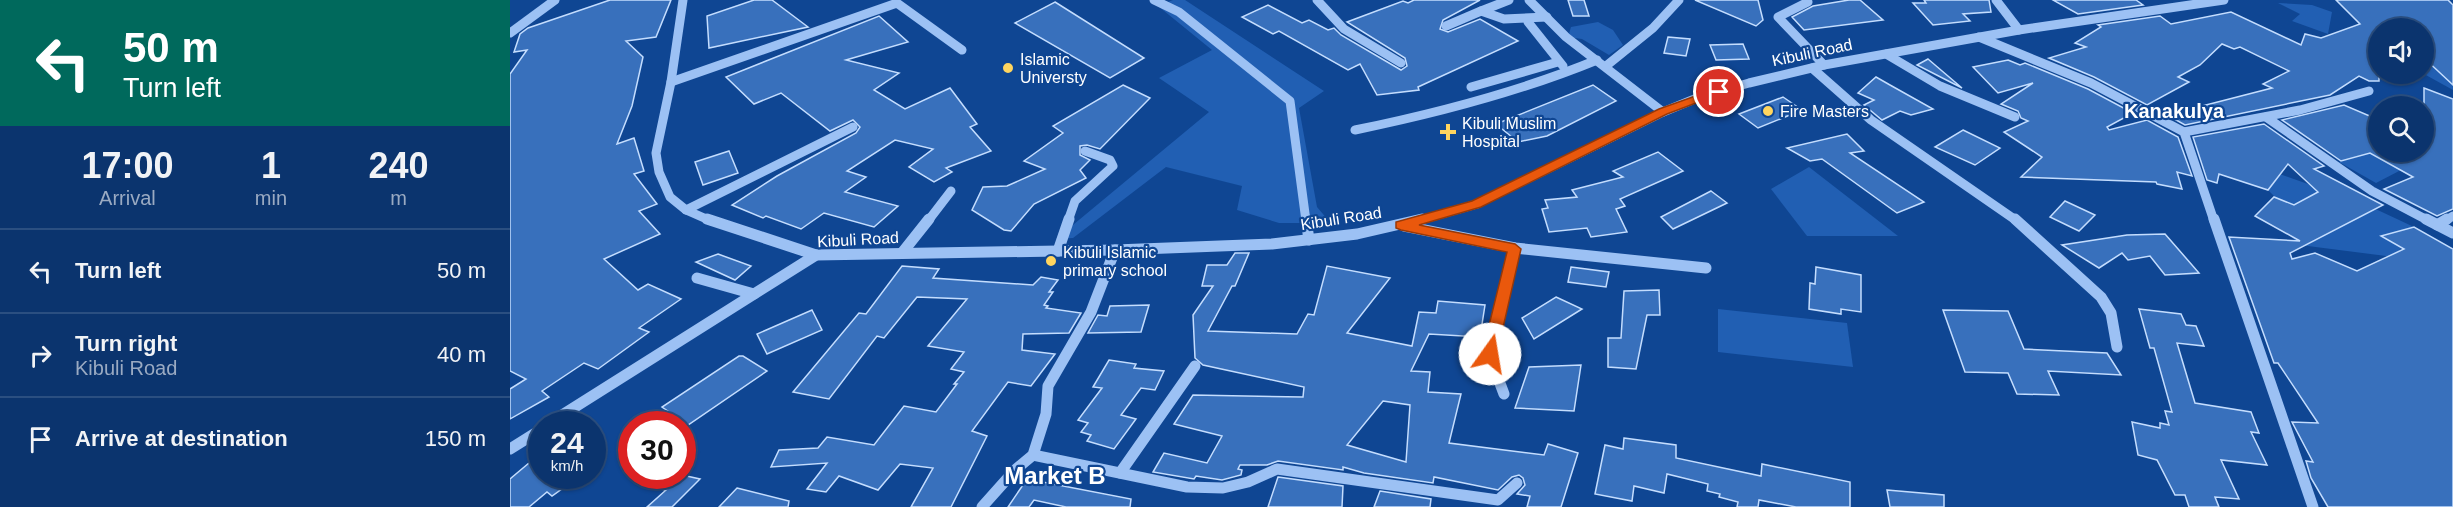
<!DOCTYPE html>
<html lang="en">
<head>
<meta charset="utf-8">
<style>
	:root { --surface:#0b346e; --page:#193f76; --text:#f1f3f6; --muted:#9aaac2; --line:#2b4f81 }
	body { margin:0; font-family:Helvetica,sans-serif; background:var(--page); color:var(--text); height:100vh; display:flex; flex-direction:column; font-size:22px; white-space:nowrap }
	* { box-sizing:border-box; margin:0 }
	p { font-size:20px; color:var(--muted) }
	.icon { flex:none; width:33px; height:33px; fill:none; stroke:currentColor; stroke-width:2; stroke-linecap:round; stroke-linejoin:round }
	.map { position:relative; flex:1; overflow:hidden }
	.drawer { display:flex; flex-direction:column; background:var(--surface); width:510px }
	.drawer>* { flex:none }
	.hud { background:#00695c; color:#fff; overflow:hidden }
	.buttons { position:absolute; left:1858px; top:18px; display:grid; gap:12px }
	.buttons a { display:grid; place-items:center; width:66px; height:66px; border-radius:50%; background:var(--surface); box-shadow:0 2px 4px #0004,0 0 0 2px var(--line); font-size:30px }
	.speed { position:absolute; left:18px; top:411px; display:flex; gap:12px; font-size:30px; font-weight:700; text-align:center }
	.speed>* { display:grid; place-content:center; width:78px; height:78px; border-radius:50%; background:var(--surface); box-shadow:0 2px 4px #0004,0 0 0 2px var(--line); line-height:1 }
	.speed small { font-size:15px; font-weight:400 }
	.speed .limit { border:9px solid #d22; background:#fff; color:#111 }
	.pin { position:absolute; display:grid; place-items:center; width:51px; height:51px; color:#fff; margin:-26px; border:3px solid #fff; border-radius:50%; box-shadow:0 2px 6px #0007 }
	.me { position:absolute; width:66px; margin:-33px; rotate:13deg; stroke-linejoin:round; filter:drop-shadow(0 0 4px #0008) }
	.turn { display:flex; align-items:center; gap:21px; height:126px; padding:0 24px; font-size:27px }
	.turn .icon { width:78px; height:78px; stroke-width:2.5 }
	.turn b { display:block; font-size:42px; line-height:51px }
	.eta { display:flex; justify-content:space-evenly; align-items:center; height:102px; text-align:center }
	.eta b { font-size:36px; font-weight:600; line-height:42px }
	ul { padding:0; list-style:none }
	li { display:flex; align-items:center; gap:18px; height:84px; padding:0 24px; border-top:2px solid var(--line) }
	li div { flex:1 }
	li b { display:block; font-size:22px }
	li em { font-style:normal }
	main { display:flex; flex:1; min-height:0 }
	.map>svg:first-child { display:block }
	.green { fill:#215fb3 }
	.building { fill:#3870bc; stroke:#c4ddfe; stroke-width:1.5; fill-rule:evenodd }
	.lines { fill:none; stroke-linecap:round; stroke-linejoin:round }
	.minor-far1 { stroke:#9cc1f4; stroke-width:9 }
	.minor { stroke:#9cc1f4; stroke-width:11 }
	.route { fill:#ea580c; stroke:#983908; stroke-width:1.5 }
	.poi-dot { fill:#ffd55f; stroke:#0f4693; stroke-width:2 }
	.labels { text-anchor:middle; stroke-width:4.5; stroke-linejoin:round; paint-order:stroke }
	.street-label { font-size:16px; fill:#fff; stroke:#0f4693 }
	.poi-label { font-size:16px; fill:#fff; stroke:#0f4693; text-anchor:start }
	.quarter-label { font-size:20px; font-weight:bold; fill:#fff; stroke:#0f4693 }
	.near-quarter-label { font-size:24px; font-weight:bold; fill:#fff; stroke:#0f4693 }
</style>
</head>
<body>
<main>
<section class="drawer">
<div class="hud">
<div class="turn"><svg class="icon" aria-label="left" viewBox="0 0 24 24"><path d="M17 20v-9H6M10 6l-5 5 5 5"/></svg><div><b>50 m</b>Turn left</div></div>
</div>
<div class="eta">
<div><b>17:00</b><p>Arrival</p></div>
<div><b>1</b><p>min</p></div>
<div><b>240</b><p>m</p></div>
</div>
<ul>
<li><svg class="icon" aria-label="left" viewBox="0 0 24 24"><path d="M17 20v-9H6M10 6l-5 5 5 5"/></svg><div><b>Turn left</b></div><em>50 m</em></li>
<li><svg class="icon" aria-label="right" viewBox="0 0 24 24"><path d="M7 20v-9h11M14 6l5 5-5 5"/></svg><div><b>Turn right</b><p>Kibuli Road</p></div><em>40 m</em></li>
<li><svg class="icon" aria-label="arrive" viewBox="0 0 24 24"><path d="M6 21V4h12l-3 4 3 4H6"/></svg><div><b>Arrive at destination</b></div><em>150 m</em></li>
</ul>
</section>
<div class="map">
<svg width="1943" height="507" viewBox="0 0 1943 507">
	<rect width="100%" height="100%" fill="#0f4693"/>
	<g class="green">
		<polygon points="663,0 675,0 814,91 789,108 807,207 824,227 806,223 769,223 727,210 732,186 656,167 563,238 546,239 699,112 649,78 702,50 648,6"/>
		<polygon points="1768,3 1802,5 1822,12 1818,34 1782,21 1790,14"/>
		<polygon points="1088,22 1103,30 1113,45 1099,55 1072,39 1058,37 1061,27"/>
		<polygon points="1943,47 1943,90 1914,74 1914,48"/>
		<polygon points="1860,153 1891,170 1866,183 1829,162"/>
		<polygon points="1299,167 1388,236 1297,236 1261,189"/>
		<polygon points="1767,173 1812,189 1793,200 1857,205 1904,227 1872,236 1891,248 1884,257 1790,245 1777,233 1797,211 1765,197 1758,190 1762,177"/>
		<polygon points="1208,309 1337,323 1343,367 1208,352"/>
	</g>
	<g class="building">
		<polygon points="100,0 161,0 146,37 116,41 133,57 122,106 107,144 124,138 134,171 124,174 147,204 129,211 150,234 94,259 128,290 138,284 171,299 129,328 139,332 88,369 74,363 32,391 39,397 0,419 0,389 16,379 0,371 0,74 17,50 4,52 10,34 18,28"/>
		<polygon points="244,0 262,0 298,27 199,48 197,16"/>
		<polygon points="904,0 970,0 933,20 930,29 938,32 970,19 1008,41 908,87 909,90 867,95 850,64 838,70 769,31 763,34 732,17 758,5 792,23 799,20 818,30 824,28 831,35 891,70 897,66 895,58 837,22 893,1 898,3"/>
		<polygon points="1058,0 1074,0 1079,16 1063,16"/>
		<polygon points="1185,0 1248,0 1253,20 1246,26"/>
		<polygon points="1339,0 1350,0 1373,20 1294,30 1282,17 1303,6"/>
		<polygon points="1414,0 1479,0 1481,12 1453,14 1460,21 1423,25 1403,3 1416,3"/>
		<polygon points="1543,0 1626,0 1633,5 1568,14"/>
		<polygon points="1826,0 1938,0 1943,5 1943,85 1914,58 1914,28 1869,28 1869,81 1859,81 1849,76 1820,95 1675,125 1657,115 1762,88 1753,84 1779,71 1730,47 1724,49 1712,44 1690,65 1668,77 1679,82 1637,105 1584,77 1539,58 1576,47 1565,43 1591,27 1588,25 1650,16 1661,24 1721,12 1791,45 1795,34 1811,38 1850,24"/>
		<polygon points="545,2 634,58 600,78 505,23"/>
		<polygon points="369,16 398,42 336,60 389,73 364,90 395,109 440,88 467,124 460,127 481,151 436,168 442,172 424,182 399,167 423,149 385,140 337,171 356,177 335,192 388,206 364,227 314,213 291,229 256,216 253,218 222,205 267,176 346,133 350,127 343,120 320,131 271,93 244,104 216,77"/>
		<polygon points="1158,37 1180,39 1176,56 1154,53"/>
		<polygon points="1233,44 1239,59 1206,60 1200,45"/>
		<polygon points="1418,59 1452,88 1407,65"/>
		<polygon points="1498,60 1510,65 1515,63 1578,89 1623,113 1597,127 1599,130 1637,120 1668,137 1682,176 1667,172 1672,189 1647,184 1646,182 1511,177 1532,157 1494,132 1518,121 1511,118 1508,111 1491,104 1523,83 1488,93 1463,67"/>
		<polygon points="1366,77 1380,85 1423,109 1401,115 1390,111 1372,120 1354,105 1364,100 1348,93"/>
		<polygon points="613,85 640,98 590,149 577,145 570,146 570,155 580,160 570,170 576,178 524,204 501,231 494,230 462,210 473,187 497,186 535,169 514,161 553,133 543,126"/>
		<polygon points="1083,85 1106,101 1037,136 1008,142 986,124"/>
		<polygon points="1914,88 1943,99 1943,209 1927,216 1874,189 1903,177 1860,153 1831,161 1772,120 1834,105 1869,120 1869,152 1914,152"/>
		<polygon points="1273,97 1292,110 1248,128 1229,114"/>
		<polygon points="1754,124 1814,166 1804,169 1873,205 1780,253 1782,259 1805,253 1847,271 1894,249 1871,236 1904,227 1943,249 1943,507 1818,507 1801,478 1796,461 1803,462 1782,422 1808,423 1768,363 1764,363 1719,237 1790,241 1745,216 1764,197 1784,205 1808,192 1778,164 1758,190 1709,174 1707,183 1697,180 1683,137"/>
		<polygon points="1453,130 1490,148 1465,165 1425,147"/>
		<polygon points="1337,134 1354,151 1340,153 1414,202 1387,213 1312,159 1300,161 1277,148"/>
		<polygon points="219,151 228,173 193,185 185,162"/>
		<polygon points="1148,152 1173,171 1110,199 1115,206 1106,209 1117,232 1081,237 1077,228 1039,232 1032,209 1038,208 1035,200 1067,197 1062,190 1113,177 1103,171"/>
		<polygon points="1201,191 1217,203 1163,229 1151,217"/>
		<polygon points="1555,201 1585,215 1569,231 1540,217"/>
		<polygon points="1655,234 1689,273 1655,275 1640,256 1618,260 1612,253 1589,268 1552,245 1617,235"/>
		<path d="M 725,253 L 739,253 L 725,286 L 722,286 L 698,331 L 787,334 L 798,314 L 804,315 L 817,266 L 880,278 L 837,333 L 902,346 L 909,312 L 926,313 L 928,301 L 975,305 L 970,337 L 919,334 L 901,371 L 920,372 L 918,392 L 951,394 L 939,443 L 1034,455 L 1038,444 L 1068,453 L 1051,507 L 1017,507 L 1020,496 L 1007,494 L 1015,485 L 1013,478 L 1009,475 L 1002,477 L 988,490 L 924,477 L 923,483 L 854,473 L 833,467 L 833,470 L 768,461 L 757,465 L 730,465 L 728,469 L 732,470 L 731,475 L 712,480 L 686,476 L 684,479 L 643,472 L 654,453 L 697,463 L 712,436 L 664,424 L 683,395 L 793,397 L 794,387 L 693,365 L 685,358 L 683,315 L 703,286 L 692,286 L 697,265 L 717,265 ZM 873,401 L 900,405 L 896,462 L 837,445 Z"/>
		<polygon points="208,254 241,266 225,280 186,262"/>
		<polygon points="392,266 429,269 423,278 523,285 531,277 548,280 539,292 543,292 534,305 538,306 536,308 571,313 559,333 513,334 512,350 545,354 521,386 498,382 462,431 477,436 441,507 401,507 423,468 390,464 368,490 329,476 316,492 297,489 317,463 261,467 269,450 308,448 317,437 364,445 394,406 426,412 447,384 444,384 454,372 441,369 454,352 418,346 457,299 407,297 374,338 367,336 319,399 283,392 349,313 356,314"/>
		<polygon points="1061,267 1099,272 1096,287 1058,282"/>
		<polygon points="1306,267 1351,275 1351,312 1331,309 1331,314 1299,309 1300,283 1305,284"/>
		<polygon points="1149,290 1150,315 1137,315 1126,369 1098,367 1098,338 1111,338 1114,291"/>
		<polygon points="1046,297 1072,309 1024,339 1012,318"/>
		<polygon points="639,305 631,332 578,333 588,315 597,316 600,306"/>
		<polygon points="1629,309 1671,314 1676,325 1686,326 1694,346 1667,343 1685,403 1741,412 1749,433 1741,432 1757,465 1711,460 1729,499 1705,497 1709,507 1679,507 1675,495 1665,495 1647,460 1628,455 1622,422 1650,428 1650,423 1659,425 1655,411 1662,412 1644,348 1640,348"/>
		<polygon points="302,310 312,330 257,354 247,334"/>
		<polygon points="1433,310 1498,311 1514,349 1597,353 1611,375 1538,371 1549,395 1507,394 1498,373 1455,372"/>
		<polygon points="229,356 233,356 257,371 178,425 152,407"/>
		<polygon points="599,360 626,364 624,368 654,371 645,390 631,388 611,415 626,419 604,449 577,441 581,435 571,432 578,423 568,420 592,388 583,387"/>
		<polygon points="1071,365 1064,411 1005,408 1019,367"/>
		<polygon points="1114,438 1166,445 1166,458 1251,476 1252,464 1340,482 1340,507 1286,507 1249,500 1248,507 1227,507 1228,502 1209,497 1210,494 1197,491 1198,484 1157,474 1154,493 1124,486 1122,501 1085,494 1095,445 1113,449"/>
		<polygon points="32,452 32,476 41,476 56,486 42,496 37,492 19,507 0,507 0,479"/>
		<polygon points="172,475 190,479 162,507 137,507 156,490 151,489 164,476"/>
		<polygon points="768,477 833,486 832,507 758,507"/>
		<polygon points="517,479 621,499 620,507 556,507 524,500 519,507 498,507"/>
		<polygon points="227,488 279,501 278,507 209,507"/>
		<polygon points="1377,490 1434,495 1434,507 1380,507"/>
		<polygon points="870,491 921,499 920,507 864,507"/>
	</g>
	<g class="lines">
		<g class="minor-far1">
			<polyline points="173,0 161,82 146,153 149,172 160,197 176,210 201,221"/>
			<polyline points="644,0 669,12 780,101 796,221"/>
			<polyline points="807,0 834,29 891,63"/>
			<polyline points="1019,0 1056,37 1153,112"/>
			<polyline points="1486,0 1509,30"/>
			<polyline points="1298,2 1268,17 1314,65"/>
			<polyline points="971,11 999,0"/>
			<polyline points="1018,22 1053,66"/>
			<polyline points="936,26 971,11 994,19 1037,17"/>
			<polyline points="0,33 45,0"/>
			<polyline points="1469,37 1581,83 1674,132 1704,221"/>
			<polyline points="1376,54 1430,86 1505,117"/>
			<polyline points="1096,66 1143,28 1169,0"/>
			<polyline points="1302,68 1361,120 1507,221"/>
			<polyline points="161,82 387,3 452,50"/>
			<polyline points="961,87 1048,62"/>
			<polyline points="1756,117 1862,191 1919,221"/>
			<path d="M 845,130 C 928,113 1009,92 1087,60"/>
			<polyline points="1674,132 1790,110 1859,91"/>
			<polyline points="176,210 343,127"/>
			<polyline points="418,221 441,191"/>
			<polyline points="558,221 565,201 603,166 600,160 575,151"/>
			<polyline points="907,221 967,204 1153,112 1187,98 1239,83 1314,65 1509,30 1714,0"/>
			<polyline points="1935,221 1943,216"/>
		</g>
		<g class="minor">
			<polyline points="197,219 306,255"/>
			<polyline points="796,219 799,240"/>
			<polyline points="1505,219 1591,297 1601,313 1607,347"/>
			<polyline points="1704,219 1803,507"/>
			<polyline points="1916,219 1943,233"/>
			<polyline points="1927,225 1937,219"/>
			<polyline points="894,226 1005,248 1196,268"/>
			<polyline points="548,251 559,219"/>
			<polyline points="392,253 419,219"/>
			<polyline points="187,278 244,294"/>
			<polyline points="994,394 979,354 1005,248"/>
			<polyline points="38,424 306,255 605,250 762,244 847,234 912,219"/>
			<polyline points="0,449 32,429"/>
			<polyline points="523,455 677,487 713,488 738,482 767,469 988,500 1007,483"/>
			<polyline points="610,473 685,366"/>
			<polyline points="472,507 505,470 523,455 536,414 538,386 581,312 605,250"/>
		</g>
	</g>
	<polygon class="route" points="1205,89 1215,92 1157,114 971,207 909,225 1005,244 1011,249 987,354 985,358 974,358 972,354 997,252 891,230 886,228 886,222 962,201 1149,109"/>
	<g class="poi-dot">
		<circle cx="498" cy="68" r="6"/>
		<circle cx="1258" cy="111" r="6"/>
		<path d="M935 123h6v6h6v6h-6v6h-6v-6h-6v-6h6z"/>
		<circle cx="541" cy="261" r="6"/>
	</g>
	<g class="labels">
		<g class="street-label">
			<text transform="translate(1302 52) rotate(-12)" y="6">Kibuli Road</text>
			<text transform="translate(831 218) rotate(-9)" y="6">Kibuli Road</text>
			<text transform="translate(348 239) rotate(-3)" y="6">Kibuli Road</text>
		</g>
		<g class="poi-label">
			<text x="510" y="65">Islamic<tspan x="510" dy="18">Universty</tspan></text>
			<text x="1270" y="117">Fire Masters</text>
			<text x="952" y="129">Kibuli Muslim<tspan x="952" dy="18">Hospital</tspan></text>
			<text x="553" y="258">Kibuli Islamic<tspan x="553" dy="18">primary school</tspan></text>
		</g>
		<g class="quarter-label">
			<text x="1664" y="118">Kanakulya</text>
		</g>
		<g class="near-quarter-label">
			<text x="545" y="484">Market B</text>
		</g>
	</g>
</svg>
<div class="buttons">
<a><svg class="icon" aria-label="sound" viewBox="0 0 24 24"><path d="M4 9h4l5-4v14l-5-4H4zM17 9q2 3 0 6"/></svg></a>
<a><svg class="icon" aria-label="search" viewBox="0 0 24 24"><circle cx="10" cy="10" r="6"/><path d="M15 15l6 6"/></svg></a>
</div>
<div class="speed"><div>24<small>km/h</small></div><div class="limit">30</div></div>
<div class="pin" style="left:1209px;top:92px;background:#d93025"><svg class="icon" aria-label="arrive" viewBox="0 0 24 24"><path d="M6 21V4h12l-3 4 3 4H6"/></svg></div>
<svg class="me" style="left:980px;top:354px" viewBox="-20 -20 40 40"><circle r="19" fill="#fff"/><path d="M0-13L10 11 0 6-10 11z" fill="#ea580c"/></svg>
</div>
</main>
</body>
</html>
